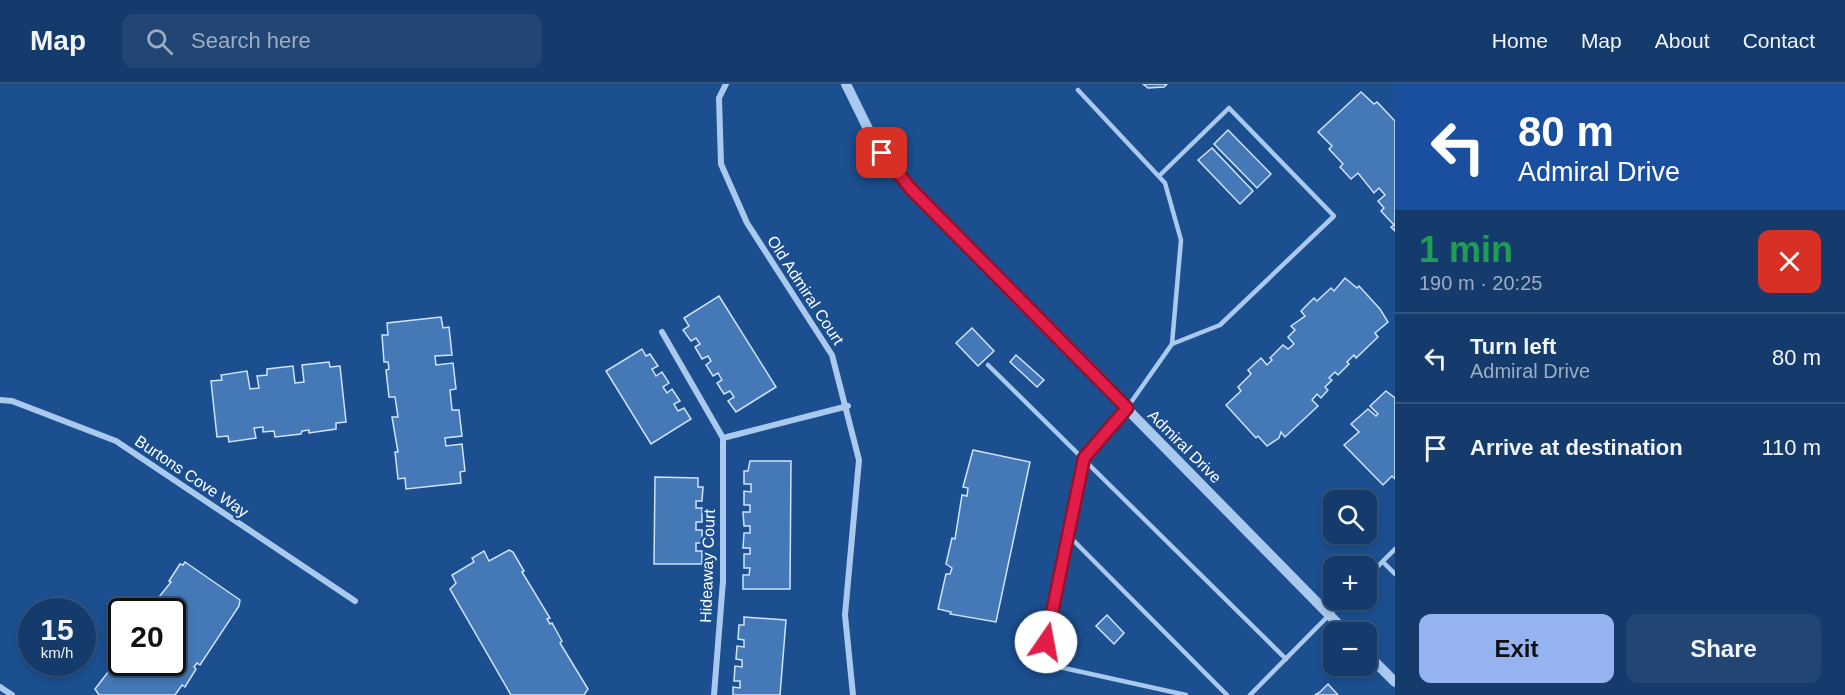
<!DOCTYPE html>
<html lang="en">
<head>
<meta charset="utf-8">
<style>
	:root { --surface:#143b6b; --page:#214673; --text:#f1f3f6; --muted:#9dadc1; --line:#33557e; --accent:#95b2f1 }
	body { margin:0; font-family:Arial,sans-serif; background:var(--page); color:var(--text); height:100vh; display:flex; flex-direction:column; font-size:22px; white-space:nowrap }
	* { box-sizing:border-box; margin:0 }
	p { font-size:20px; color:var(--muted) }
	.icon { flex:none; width:33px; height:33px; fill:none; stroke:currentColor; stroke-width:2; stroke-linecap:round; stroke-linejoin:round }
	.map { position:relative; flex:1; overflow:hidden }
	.details { display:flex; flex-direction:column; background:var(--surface); width:450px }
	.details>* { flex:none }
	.top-card { background:#1a4fa0; color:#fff; overflow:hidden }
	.controls { position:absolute; left:1323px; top:406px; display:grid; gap:12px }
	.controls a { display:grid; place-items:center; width:54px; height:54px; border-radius:12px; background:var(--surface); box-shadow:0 3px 9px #0003,0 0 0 2px var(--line); font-size:30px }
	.speed { position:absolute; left:18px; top:514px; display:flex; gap:12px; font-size:30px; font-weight:700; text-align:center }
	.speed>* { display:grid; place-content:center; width:78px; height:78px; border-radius:50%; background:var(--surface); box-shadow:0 3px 9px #0003,0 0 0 2px var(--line); line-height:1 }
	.speed small { font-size:15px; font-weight:400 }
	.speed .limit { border:3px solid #111; border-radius:9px; background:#fff; color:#111 }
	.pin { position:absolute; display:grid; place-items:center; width:51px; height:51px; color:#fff; margin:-26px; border-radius:12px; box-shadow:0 3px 9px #0006 }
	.me { position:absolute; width:66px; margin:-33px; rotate:12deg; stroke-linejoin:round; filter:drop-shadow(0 0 4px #0008) }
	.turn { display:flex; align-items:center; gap:21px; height:126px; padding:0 24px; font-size:27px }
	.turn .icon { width:78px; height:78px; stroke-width:2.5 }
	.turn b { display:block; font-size:42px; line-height:51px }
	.round { display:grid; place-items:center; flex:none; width:63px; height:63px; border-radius:12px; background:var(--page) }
	.summary { display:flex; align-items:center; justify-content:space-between; height:102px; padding:0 24px }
	h1 { font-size:36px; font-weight:700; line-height:45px; color:#1e9e55 }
	.action { display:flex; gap:12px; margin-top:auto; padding:12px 24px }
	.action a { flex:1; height:69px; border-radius:12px; background:var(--accent); color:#111; font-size:24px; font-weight:700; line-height:69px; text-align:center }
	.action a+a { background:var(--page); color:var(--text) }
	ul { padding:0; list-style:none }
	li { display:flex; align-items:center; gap:18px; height:90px; padding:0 24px; border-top:2px solid var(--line) }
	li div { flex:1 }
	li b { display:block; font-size:22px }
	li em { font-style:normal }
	header { display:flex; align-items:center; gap:36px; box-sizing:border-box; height:84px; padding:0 30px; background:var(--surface); border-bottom:2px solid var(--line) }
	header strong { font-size:28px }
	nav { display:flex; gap:33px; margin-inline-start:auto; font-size:21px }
	.search { width:420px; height:54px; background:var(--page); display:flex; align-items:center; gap:15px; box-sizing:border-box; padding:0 21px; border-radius:12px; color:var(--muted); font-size:22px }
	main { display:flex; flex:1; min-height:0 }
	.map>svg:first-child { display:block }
	.building { fill:#4478b7; stroke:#cfe3fa; stroke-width:1.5 }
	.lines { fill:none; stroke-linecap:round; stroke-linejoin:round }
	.service { stroke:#a9c9ee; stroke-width:4.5 }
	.minor { stroke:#a9c9ee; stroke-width:6 }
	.tertiary { stroke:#a9c9ee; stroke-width:10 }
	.route-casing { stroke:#92132f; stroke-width:15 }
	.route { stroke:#e11d48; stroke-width:10 }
	.labels { text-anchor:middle; stroke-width:5; stroke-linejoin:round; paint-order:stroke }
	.street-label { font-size:16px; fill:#fff; stroke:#1b4f8f }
</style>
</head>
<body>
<header>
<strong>Map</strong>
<div class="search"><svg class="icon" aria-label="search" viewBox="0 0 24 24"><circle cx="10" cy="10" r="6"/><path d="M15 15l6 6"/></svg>Search here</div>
<nav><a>Home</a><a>Map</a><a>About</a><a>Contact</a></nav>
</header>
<main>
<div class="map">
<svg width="1395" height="611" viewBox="0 0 1395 611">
	<rect width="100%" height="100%" fill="#1b4f8f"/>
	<g class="building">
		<polygon points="1143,0 1167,0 1164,3 1148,4"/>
		<polygon points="1361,8 1374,20 1377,18 1395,37 1395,147 1391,143 1394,141 1381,127 1384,124 1378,117 1385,111 1379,104 1374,109 1358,89 1351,95 1340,83 1343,80 1329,65 1332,62 1318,48"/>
		<polygon points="1228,46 1271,90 1257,104 1214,60"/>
		<polygon points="1212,64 1253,107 1240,120 1198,76"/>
		<polygon points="1345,194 1357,204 1359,202 1380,225 1388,238 1375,249 1378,253 1356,274 1354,271 1347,278 1349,280 1338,291 1335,288 1329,294 1332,296 1325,303 1328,306 1321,314 1317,310 1312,316 1318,322 1285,353 1281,348 1279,354 1267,362 1258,352 1256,354 1226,321 1241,307 1238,303 1251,290 1248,286 1261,274 1267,281 1272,276 1270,274 1283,261 1288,265 1294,260 1288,253 1295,246 1291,242 1305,232 1301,227 1314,214 1317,217 1331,204 1334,207"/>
		<polygon points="719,212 776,303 736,328 728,317 734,313 730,307 724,310 717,299 722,296 718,289 713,292 706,281 711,277 708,272 702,275 695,263 700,260 696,254 691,257 683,246 689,242 684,234"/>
		<polygon points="441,233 443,244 449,243 452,271 435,272 436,281 453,279 456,305 450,306 452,326 459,326 462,352 445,354 446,362 462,360 465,387 460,388 461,399 406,405 405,394 398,395 395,368 398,368 392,333 398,333 395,313 389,313 386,286 389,285 388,278 384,278 382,251 388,251 387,239"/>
		<polygon points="972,244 994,267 978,282 956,259"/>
		<polygon points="642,265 646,272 650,270 658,282 652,285 656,292 662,288 669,299 663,303 667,309 672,305 680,317 674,320 678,327 684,324 691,335 651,360 606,287"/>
		<polygon points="1016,271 1044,296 1037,303 1010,278"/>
		<polygon points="329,278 330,283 340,282 346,338 336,339 336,345 309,349 309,346 302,347 301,350 275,353 274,347 263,348 263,343 254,344 256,354 229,358 228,352 217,353 211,297 222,296 221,291 247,287 250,305 259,304 257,292 267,291 267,285 293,282 295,299 304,298 302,281"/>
		<polygon points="1386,307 1395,314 1395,395 1392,392 1383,401 1344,361 1359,348 1351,340 1368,325 1376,332 1378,330 1370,322"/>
		<polygon points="973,366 1030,378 996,538 950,530 951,528 938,525 946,490 950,490 952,484 946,480 952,454 955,455 962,411 967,412 968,404 963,403"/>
		<polygon points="750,377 791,377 790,505 743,505 743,491 749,491 750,484 744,484 744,470 750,470 750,464 743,464 744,449 750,449 750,442 744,442 743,428 750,428 750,421 744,421 744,407 751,408 751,400 744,400 744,387 748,387"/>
		<polygon points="655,393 698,394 698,403 703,403 702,417 696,417 696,424 702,424 702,438 696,438 696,446 702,446 702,459 696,459 696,467 702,467 702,480 654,480"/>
		<polygon points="509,466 513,468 524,487 522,488 550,534 547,535 550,540 552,539 562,557 560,559 588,605 584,611 511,611 450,505 456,499 452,491 474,478 472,474 484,467 489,477"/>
		<polygon points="185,478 240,516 239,522 200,581 197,579 194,583 196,585 185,603 182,601 175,611 99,611 95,605 122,570 122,579 172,579 172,528 147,528 171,498 169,497 180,480 183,481"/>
		<polygon points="1107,531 1124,549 1114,560 1096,542"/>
		<polygon points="744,533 786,536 780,611 733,611 733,603 740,604 740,597 734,597 735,582 742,583 742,576 736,575 737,562 744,563 744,556 738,555 739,541 744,541"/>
		<polygon points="1328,600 1338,611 1315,611 1320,608"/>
	</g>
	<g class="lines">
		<g class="service">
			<polyline points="1078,6 1165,99 1181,156 1172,260 1127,324 1084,374 1041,579 1186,611"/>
			<polyline points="1159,92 1229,24 1334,132 1220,241 1172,260"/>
			<polyline points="988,281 1286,575"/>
			<polyline points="1068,451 1227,611"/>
			<polyline points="1383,478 1395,490"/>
			<polyline points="1366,494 1395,465"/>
			<polyline points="1250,611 1344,516"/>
		</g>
		<g class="minor">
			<polyline points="726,0 719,14 721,80 747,139 832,271 859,376 845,531 853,611"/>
			<polyline points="662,248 723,354 723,497 714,611"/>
			<polyline points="0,316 12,317 116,357 355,517"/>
			<polyline points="723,354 848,322"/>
			<polyline points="0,603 12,611"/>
		</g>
		<g class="tertiary">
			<polyline points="846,0 874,57 910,104 1347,549"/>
			<polyline points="1366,569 1395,598"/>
		</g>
	</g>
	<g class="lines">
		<defs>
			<polyline id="route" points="882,69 910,104 1127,324 1084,374 1046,558"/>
		</defs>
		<use href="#route" class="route-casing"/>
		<use href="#route" class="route"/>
	</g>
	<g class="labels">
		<g class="street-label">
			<text transform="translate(806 206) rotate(57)" y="6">Old Admiral Court</text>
			<text transform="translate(1185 362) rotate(45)" y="6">Admiral Drive</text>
			<text transform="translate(192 392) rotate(34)" y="6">Burtons Cove Way</text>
			<text transform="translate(707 482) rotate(-88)" y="6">Hideaway Court</text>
		</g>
	</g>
</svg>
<div class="controls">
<a><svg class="icon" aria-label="search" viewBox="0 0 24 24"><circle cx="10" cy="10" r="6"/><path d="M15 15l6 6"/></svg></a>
<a>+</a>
<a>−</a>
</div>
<div class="speed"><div>15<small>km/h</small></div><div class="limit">20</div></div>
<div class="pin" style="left:882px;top:69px;background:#d93025"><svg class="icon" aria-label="arrive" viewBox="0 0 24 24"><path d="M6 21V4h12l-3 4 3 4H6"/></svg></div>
<svg class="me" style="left:1046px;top:558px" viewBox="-20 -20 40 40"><circle r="19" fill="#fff"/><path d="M0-13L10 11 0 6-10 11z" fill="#e11d48"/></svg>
</div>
<section class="details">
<div class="top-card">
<div class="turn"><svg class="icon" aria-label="left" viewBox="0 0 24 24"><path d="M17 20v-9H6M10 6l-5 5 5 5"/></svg><div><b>80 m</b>Admiral Drive</div></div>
</div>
<div class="summary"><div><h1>1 min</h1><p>190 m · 20:25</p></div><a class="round" style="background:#d93025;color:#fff"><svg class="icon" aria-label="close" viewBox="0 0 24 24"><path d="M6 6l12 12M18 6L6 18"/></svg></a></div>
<ul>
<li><svg class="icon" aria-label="left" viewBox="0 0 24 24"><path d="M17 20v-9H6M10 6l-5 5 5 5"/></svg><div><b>Turn left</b><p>Admiral Drive</p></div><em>80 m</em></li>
<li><svg class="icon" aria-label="arrive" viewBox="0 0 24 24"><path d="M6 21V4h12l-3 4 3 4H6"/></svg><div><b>Arrive at destination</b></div><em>110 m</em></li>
</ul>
<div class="action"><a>Exit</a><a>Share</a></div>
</section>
</main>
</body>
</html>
